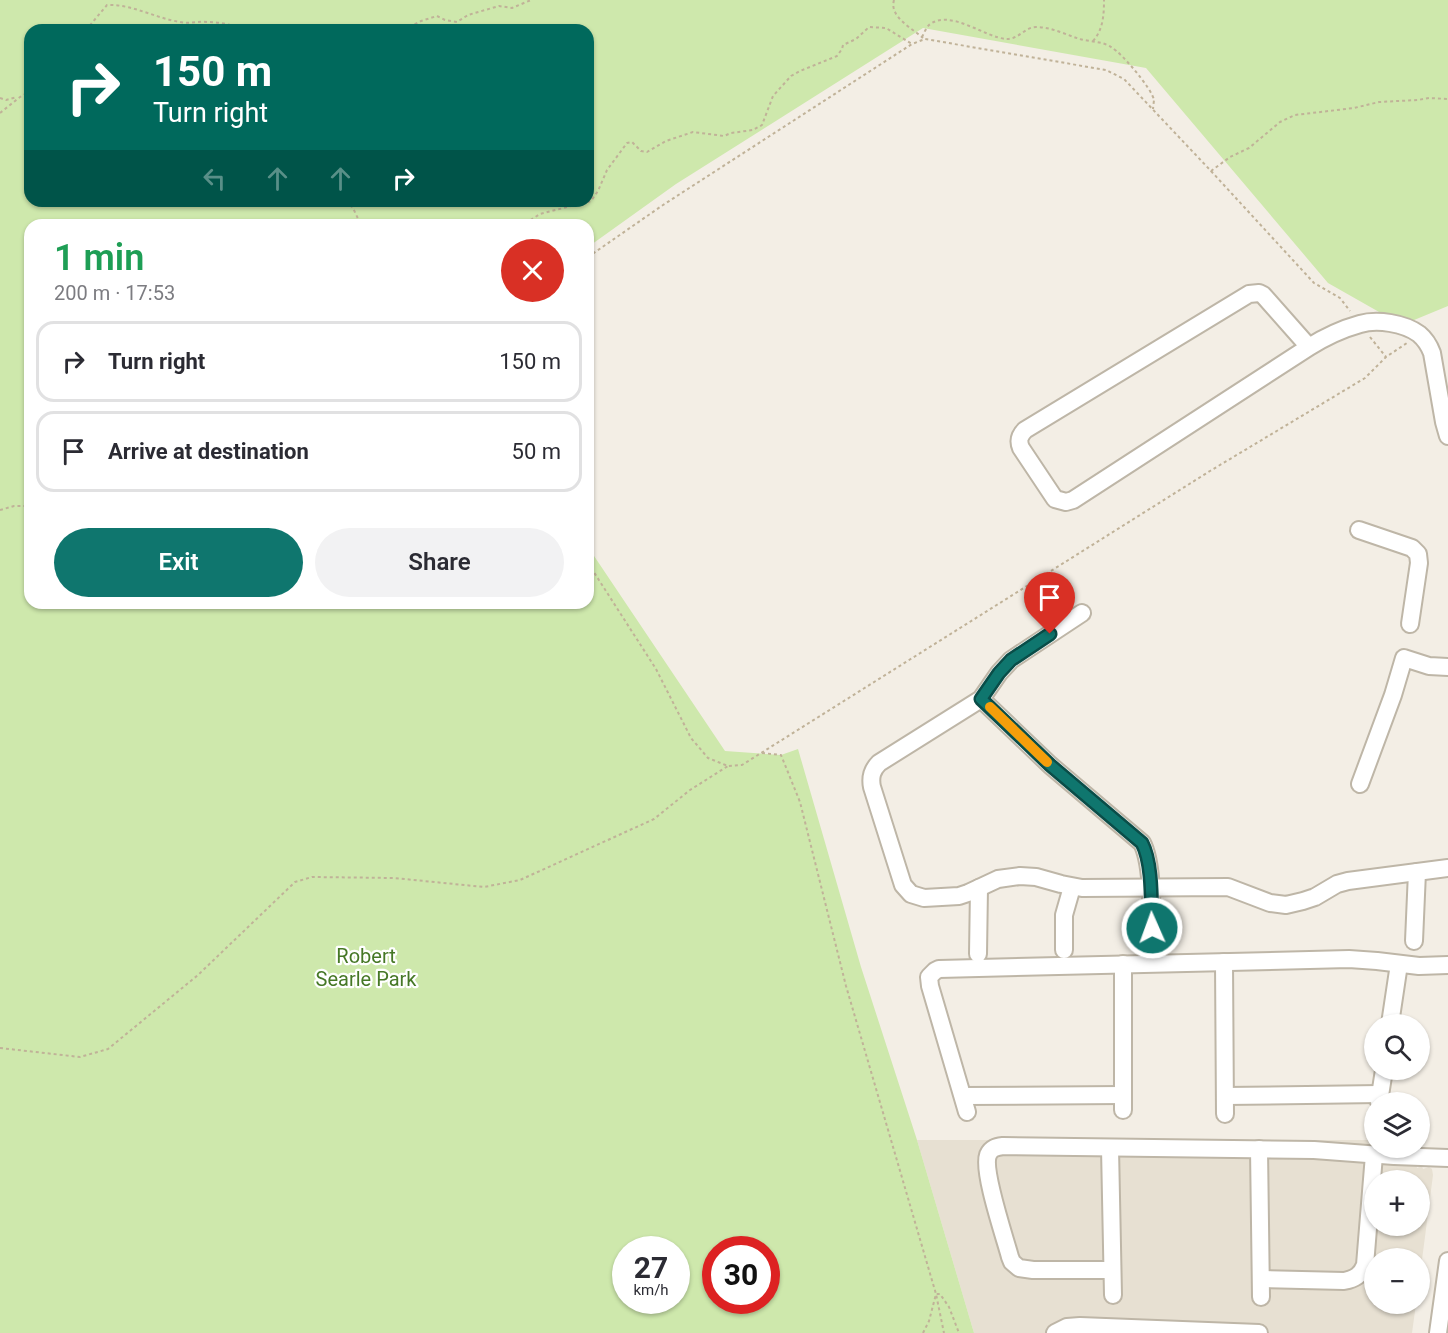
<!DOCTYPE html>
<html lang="en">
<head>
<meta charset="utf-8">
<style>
	:root { --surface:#fff; --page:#f2f2f3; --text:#2b2b33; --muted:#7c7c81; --line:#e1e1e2; --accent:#0f766e }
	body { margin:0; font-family:Roboto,sans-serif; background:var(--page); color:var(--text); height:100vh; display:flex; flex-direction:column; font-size:22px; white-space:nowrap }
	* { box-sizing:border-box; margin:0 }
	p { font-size:20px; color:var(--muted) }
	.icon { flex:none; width:33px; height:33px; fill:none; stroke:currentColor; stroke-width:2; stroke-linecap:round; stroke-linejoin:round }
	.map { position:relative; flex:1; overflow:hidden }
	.details { position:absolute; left:24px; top:219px; width:570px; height:390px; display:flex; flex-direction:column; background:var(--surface); border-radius:18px; box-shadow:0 2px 4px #0004 }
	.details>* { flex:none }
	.top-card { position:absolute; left:24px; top:24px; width:570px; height:183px; border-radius:18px; box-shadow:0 2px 4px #0004; background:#00695c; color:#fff; overflow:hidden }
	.tools { position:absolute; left:1364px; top:1014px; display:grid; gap:12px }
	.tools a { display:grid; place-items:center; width:66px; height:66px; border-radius:50%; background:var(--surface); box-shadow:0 2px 4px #0004; font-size:30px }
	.speed { position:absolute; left:612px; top:1236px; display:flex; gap:12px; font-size:30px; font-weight:700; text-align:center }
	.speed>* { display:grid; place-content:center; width:78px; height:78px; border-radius:50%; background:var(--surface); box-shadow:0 2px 4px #0004; line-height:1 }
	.speed small { font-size:15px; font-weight:400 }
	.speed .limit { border:9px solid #d22; background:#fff; color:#111 }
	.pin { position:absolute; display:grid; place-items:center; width:51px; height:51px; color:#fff; margin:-62px -26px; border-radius:50% 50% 50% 0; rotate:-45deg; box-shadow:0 0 6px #0007 }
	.pin .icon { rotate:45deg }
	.me { position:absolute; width:66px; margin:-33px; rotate:358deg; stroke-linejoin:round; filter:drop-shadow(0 0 4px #0008) }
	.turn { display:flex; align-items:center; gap:21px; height:126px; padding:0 30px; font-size:27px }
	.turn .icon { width:78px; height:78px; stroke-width:2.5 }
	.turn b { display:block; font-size:42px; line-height:51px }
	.lanes { display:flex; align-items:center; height:57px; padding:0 30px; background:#0003; justify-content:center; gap:30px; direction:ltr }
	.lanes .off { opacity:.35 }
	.round { display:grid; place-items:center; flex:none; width:63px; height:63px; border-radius:32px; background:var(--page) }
	.summary { display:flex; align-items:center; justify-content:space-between; height:102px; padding:0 30px }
	h1 { font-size:36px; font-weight:600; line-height:45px; color:#1e9e55 }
	.cta { display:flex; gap:12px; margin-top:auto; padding:12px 30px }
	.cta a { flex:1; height:69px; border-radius:36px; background:var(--accent); color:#fff; font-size:24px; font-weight:600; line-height:69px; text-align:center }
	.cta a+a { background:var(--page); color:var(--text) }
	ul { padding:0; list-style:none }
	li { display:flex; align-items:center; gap:18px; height:81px; margin:0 12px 9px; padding:0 18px; border:3px solid var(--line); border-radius:18px }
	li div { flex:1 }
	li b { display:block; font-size:22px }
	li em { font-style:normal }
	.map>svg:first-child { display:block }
	.residential { fill:#e7e0d2; fill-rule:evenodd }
	.green { fill:#cee8ac; fill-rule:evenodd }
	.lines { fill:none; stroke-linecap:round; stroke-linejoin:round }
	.minor-casing { stroke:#beb6a7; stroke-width:20 }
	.path { stroke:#c0b298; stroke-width:2; stroke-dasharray:3 3; stroke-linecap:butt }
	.minor { stroke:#fff; stroke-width:16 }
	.route-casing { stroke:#0a4d48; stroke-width:15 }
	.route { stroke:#0f766e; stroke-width:10 }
	.slow { stroke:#f59e0b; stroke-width:10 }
	.labels { text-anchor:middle; stroke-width:4.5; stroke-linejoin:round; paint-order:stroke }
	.park-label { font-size:20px; fill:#467826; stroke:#fff }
</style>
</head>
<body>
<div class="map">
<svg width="1448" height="1333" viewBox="0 0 1448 1333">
	<rect width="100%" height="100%" fill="#f3eee5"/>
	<path class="residential" d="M 917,1140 L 1374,1140 L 1374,1148 L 1413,1148 L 1417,1168 L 1422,1166 L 1423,1169 L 1429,1167 L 1432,1169 L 1433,1175 L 1419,1283 L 1419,1258 L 1374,1258 L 1374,1304 L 1416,1304 L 1412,1333 L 974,1333 ZM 1374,1180 L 1419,1180 L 1419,1226 L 1374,1226 Z"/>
	<path class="green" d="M 0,0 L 1448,0 L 1448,306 L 1402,325 L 1328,283 L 1146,68 L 923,28 L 676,184 L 588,247 L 588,225 L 30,225 L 30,603 L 588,603 L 588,547 L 725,751 L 781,755 L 798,749 L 861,967 L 917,1140 L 974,1333 L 0,1333 ZM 30,30 L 588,30 L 588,201 L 30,201 ZM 626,1250 L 676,1250 L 676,1300 L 626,1300 ZM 716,1250 L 766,1250 L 766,1300 L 716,1300 Z"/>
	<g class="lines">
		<defs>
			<g id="minor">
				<path d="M 1309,347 L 1263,295 L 1259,293 L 1249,294 L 1025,430 C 1019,436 1018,441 1021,448 L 1055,499 L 1066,502 L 1073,500 L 1309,347 C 1325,337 1342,329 1360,324 C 1377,319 1404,323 1419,334 C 1425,339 1429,345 1432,353 L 1444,422 L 1448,436"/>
				<polyline points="1359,530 1412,548 1418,554 1419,563 1410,624"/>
				<path d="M 1082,613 L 1011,660 L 999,673 L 981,699 L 879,763 C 872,770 870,777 872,787 L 903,885 L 911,894 L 924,898 L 959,896 L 968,893 L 998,879 L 1020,876 L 1036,877 L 1061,884 L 1082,888 L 1228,887 L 1270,903 L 1286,905 L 1303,901 L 1315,897 L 1337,884 L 1348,881 L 1448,868"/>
				<path d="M 981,699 L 1050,765 L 1142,843 C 1154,866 1151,921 1152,948"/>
				<polyline points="1360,784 1393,695 1404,658 1429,666 1448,667"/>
				<polyline points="1414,941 1417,872"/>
				<polyline points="1064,950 1064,915 1072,887"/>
				<polyline points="978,954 979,888"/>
				<polyline points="1224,962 1225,1114"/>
				<polyline points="1390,1024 1399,964"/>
				<polyline points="963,1096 1123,1095"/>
				<polyline points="1225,1096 1380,1094"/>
				<polyline points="1379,1102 1384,1070"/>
				<polyline points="1123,1110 1123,964"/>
				<polyline points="967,1112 930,986 929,977 935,971 939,969 1349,959 1377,961 1419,966 1448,965"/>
				<polyline points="1110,1148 1113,1295"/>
				<polyline points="1259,1149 1261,1297"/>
				<path d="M 1112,1270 L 1033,1270 L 1019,1268 L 1012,1262 L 1010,1257 C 1005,1238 982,1171 988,1155 C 991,1148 996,1147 1003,1146 L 1314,1150 L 1394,1156 L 1448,1158"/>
				<path d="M 1261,1279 L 1344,1281 C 1355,1279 1361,1275 1365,1265 L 1374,1155"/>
				<polyline points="1055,1333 1067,1327 1080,1326 1259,1333"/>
				<polyline points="1438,1333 1448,1261"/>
			</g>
		</defs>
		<use href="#minor" class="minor-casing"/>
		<g class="path">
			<path d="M 894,0 C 889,17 912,28 923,38"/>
			<path d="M 86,30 L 107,5 C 132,4 155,18 180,22 C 189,24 198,21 208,22 C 220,22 233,25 244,30"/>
			<polyline points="364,30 381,29 383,30"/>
			<polyline points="404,30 421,21 437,16 445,20 457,22 468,15 499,6 512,8 531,0"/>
			<path d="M 922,37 C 924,33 926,28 929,25 C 950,8 985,38 1007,39 C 1019,39 1025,27 1036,27 C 1052,27 1066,35 1080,39 C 1090,42 1102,41 1111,47 C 1122,53 1152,89 1154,100 C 1154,100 1153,108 1153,109"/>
			<path d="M 1093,41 C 1103,30 1104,15 1104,0"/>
			<polyline points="0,98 6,100 17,97"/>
			<polyline points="0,113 20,97 30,91"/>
			<polyline points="1211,171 1314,283 1340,298 1350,311"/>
			<polyline points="346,201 353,208 361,225"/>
			<polyline points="528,225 529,221 540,214 591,201 598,191 607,170 627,143 632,142 641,151 647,152 666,141 693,132 724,136 731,133 753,130 762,125 773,96 791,76 800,71 837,56 842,49 843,45 856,39 869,27 886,28 912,44"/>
			<polyline points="588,257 663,205 912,44 925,39 1106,70 1124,79 1211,171 1230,157 1249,148 1280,122 1295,115 1354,108 1379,102 1418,100 1429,98 1448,99"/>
			<polyline points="1370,337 1386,357"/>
			<polyline points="0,510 14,506 30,506"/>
			<polyline points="588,563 656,669 691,738 708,758 728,766 742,765 1210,471 1365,378 1386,357 1407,343"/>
			<polyline points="762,753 781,755 800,802 846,986 936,1294 944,1333"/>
			<polyline points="0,1048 80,1057 108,1049 198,975 295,882 312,877 394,878 484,887 520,880 654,819 690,790 728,766"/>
			<polyline points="923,1333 929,1321 936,1294 940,1294 949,1307 959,1333"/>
		</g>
		<use href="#minor" class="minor"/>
	</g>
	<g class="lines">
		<defs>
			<path id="route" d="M 1050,634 L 1011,660 L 999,673 L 981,699 L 1050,765 L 1142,843 C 1153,864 1151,904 1152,928"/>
		</defs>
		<use href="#route" class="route-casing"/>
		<use href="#route" class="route"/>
		<polyline class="slow" points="990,707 1047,762"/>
	</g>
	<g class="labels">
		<g class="park-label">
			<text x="366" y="963">Robert<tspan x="366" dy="23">Searle Park</tspan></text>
		</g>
	</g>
</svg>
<div class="tools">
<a><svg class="icon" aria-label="search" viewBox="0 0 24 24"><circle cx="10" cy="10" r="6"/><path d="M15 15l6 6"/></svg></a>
<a><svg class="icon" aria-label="layers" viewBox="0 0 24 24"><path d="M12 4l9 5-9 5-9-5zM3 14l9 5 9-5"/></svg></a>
<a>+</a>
<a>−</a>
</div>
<div class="speed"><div>27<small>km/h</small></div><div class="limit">30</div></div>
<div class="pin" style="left:1050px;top:634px;background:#d93025"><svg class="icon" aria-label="arrive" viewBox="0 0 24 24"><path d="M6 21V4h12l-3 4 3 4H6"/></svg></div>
<svg class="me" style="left:1152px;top:928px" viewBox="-20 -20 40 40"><circle r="17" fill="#0f766e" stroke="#fff" stroke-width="3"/><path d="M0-11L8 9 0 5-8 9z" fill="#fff"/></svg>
<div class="top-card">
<div class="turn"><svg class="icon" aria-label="right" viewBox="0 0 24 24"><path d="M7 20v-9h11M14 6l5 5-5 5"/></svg><div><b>150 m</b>Turn right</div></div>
<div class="lanes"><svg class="icon off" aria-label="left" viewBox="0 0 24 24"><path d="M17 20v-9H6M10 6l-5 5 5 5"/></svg><svg class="icon off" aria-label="ahead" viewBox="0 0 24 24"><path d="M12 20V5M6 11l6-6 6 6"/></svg><svg class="icon off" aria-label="ahead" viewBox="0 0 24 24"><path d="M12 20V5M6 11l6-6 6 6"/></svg><svg class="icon" aria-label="right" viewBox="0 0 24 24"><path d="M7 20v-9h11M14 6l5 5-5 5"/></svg></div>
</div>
<section class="details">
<div class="summary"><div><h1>1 min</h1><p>200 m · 17:53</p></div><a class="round" style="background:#d93025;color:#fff"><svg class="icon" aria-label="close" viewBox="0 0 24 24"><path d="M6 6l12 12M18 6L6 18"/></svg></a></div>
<ul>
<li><svg class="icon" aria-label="right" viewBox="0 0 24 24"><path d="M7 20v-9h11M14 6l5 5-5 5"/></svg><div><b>Turn right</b></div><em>150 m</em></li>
<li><svg class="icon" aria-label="arrive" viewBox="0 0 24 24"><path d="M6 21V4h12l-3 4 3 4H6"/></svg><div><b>Arrive at destination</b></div><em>50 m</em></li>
</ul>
<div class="cta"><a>Exit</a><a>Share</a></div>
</section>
</div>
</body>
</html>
